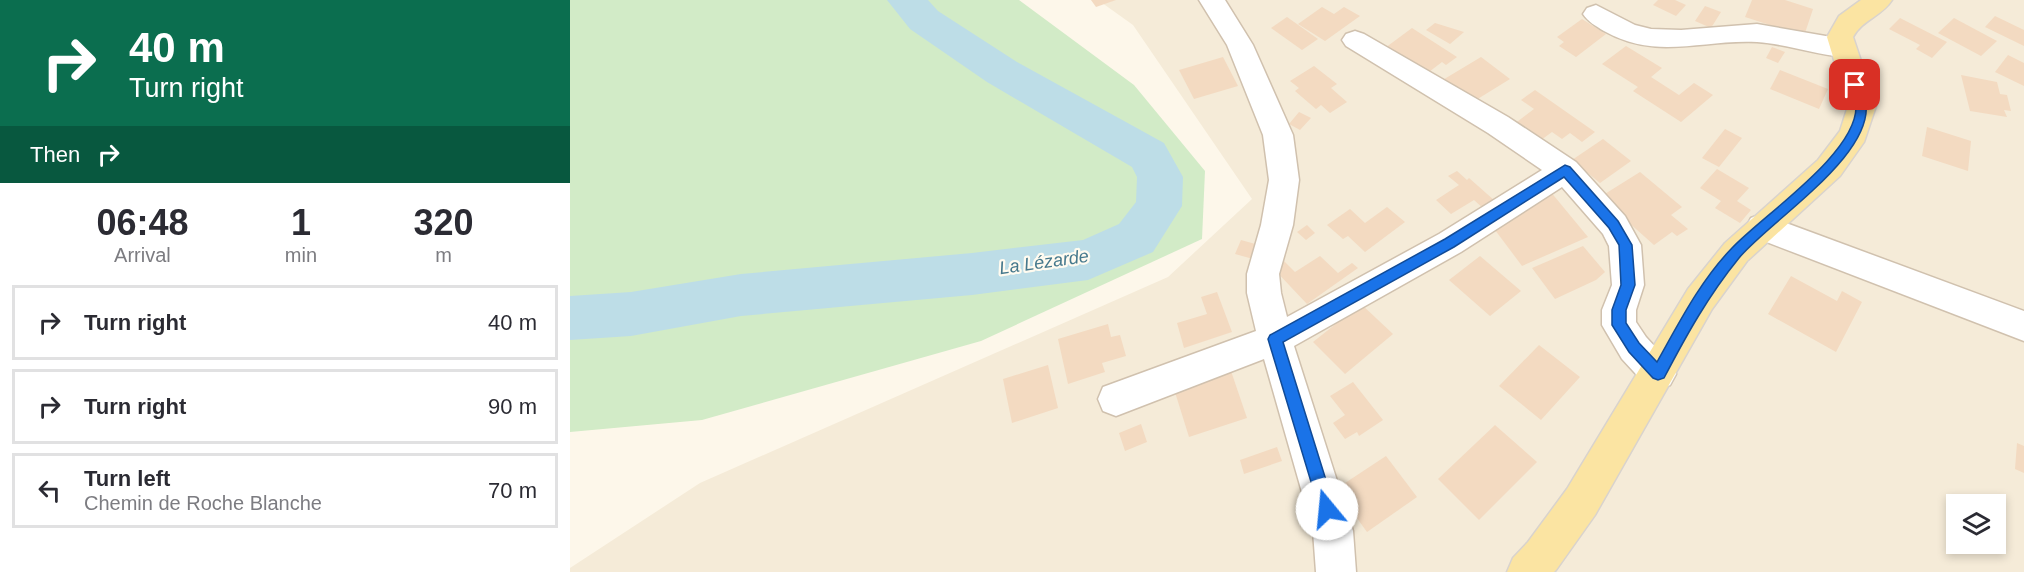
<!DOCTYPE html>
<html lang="en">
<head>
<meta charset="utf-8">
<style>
	:root { --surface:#fff; --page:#f2f2f3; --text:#2b2b33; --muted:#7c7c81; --line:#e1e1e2 }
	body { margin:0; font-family:Arial,sans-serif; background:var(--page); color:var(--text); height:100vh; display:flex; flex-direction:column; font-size:22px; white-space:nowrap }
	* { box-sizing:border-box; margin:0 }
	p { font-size:20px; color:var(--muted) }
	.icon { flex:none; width:33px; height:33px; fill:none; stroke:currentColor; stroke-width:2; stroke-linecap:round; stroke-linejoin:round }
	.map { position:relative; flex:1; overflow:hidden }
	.details { display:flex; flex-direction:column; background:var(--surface); width:570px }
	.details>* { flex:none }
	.top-card { background:#0b6e4f; color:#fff; overflow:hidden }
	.fabs { position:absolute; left:1376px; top:494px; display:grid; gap:12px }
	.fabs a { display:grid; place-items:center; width:60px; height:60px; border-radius:0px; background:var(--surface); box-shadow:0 3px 9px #0003; font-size:30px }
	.pin { position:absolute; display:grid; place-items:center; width:51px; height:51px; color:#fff; margin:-26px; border-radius:12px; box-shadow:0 3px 9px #0006 }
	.me { position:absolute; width:66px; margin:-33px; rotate:343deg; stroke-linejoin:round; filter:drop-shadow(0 0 4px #0008) }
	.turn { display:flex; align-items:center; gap:21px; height:126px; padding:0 30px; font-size:27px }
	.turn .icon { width:78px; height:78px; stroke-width:2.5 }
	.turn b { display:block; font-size:42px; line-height:51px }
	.then { display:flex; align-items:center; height:57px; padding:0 30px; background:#0003; gap:12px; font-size:22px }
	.eta { display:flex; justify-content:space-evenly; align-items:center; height:102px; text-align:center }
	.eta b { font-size:36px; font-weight:600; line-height:42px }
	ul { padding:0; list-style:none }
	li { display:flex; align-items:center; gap:18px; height:75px; margin:0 12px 9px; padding:0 18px; border:3px solid var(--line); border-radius:0px }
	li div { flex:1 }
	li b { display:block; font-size:22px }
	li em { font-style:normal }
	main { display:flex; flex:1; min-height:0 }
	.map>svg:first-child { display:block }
	.residential { fill:#f5ebd8; fill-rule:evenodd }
	.green { fill:#d2ebc7 }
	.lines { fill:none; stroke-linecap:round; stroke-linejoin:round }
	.river { fill:#bddde7; fill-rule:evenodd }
	.building { fill:#f3dac1 }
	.minor-casing { stroke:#d0c1ae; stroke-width:3 }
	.major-casing { stroke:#d9d3cd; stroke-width:3 }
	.minor { fill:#fff; fill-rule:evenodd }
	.major { fill:#fbe4a2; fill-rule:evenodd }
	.route { fill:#1a73e8; stroke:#114b97; stroke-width:1.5 }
	.labels { text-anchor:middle; stroke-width:4.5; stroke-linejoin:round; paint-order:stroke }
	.water-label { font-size:18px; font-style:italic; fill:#45788c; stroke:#fffbf0 }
</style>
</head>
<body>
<main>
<section class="details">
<div class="top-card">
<div class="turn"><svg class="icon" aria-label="right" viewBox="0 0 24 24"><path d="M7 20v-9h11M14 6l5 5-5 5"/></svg><div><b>40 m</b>Turn right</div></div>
<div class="then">Then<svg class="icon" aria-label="right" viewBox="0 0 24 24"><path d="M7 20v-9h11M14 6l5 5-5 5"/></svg></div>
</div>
<div class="eta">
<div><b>06:48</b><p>Arrival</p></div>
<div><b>1</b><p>min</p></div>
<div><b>320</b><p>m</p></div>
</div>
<ul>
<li><svg class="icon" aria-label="right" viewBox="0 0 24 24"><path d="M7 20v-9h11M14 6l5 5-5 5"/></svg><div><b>Turn right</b></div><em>40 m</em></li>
<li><svg class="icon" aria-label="right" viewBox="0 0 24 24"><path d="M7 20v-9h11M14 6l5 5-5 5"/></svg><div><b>Turn right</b></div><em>90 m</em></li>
<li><svg class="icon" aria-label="left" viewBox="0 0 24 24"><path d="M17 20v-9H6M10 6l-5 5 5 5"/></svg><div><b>Turn left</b><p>Chemin de Roche Blanche</p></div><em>70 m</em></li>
</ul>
</section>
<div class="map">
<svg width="1454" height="572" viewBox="0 0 1454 572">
	<rect width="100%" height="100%" fill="#fdf7ea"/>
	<path class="residential" d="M 528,0 L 1454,0 L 1454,572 L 0,572 L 0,568 L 130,483 L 598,277 L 682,199 L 563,25 ZM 1386,504 L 1425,504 L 1425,543 L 1386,543 Z"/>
	<polygon class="green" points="0,0 449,0 564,85 635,171 632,239 411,341 132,420 0,432"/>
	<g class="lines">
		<polygon class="river" points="317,0 358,0 368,11 447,62 594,143 613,177 612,206 583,252 518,280 402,295 171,316 61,336 0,340 0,296 61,292 171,274 402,253 513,240 549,224 566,202 567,177 562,167 417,82 340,29"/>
	</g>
	<g class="building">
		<polygon points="521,0 546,0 526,7"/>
		<polygon points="1088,0 1105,0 1116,5 1106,16 1083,5"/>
		<polygon points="1182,0 1215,0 1243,9 1234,36 1175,17"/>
		<polygon points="1135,6 1151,12 1141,28 1125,21"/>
		<polygon points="752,7 764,14 774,7 790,16 755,41 728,24"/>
		<polygon points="1425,16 1454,30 1454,46 1415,27"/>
		<polygon points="717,17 748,39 732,50 701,28"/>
		<polygon points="1330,18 1377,42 1362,58 1346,49 1350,45 1319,29"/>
		<polygon points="1384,18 1427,41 1411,56 1368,33"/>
		<polygon points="1012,19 1036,34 1006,57 989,46 994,42 987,37"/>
		<polygon points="865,23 894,32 880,44 856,30"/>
		<polygon points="842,28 887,57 876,65 872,62 855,75 815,48"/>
		<polygon points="1056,46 1092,68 1081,77 1109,95 1124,83 1143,95 1111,122 1063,91 1068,87 1032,64"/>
		<polygon points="1202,47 1215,52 1208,63 1196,58"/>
		<polygon points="1438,55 1454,63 1454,86 1425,72"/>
		<polygon points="653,57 668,86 624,99 609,70"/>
		<polygon points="911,57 940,79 906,100 889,87 884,90 871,81"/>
		<polygon points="744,66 767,84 761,88 777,102 760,113 751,105 746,109 725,91 729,88 720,81"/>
		<polygon points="1210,70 1258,89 1249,109 1200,89"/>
		<polygon points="1391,75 1427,82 1430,94 1437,95 1441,111 1434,110 1437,117 1400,111"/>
		<polygon points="965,90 1025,132 1012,142 1000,133 992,139 982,132 967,143 943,125 964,109 951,100"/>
		<polygon points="729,112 741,118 730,130 719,124"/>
		<polygon points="1357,127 1401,141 1398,171 1352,156"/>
		<polygon points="1155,129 1172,138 1149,167 1132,158"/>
		<polygon points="1033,139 1061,161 1030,183 1002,160"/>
		<polygon points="1147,169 1179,188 1167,201 1181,210 1170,223 1145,208 1151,201 1130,188"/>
		<polygon points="887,171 897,180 899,178 925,201 914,209 904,200 881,214 866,200 889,185 878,176"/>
		<polygon points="1070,172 1112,207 1101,215 1118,229 1107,236 1102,232 1084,245 1030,197"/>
		<polygon points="980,191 1018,237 952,266 916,218"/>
		<polygon points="817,207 835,222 795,252 778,236 773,239 757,225 780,209 795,223"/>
		<polygon points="737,225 745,233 736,240 727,232"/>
		<polygon points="671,240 689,245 683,259 665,254"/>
		<polygon points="1013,246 1035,272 1026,280 985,299 962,268"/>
		<polygon points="750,256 768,273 782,263 788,268 737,304 703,268 714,261 725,272"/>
		<polygon points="910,256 951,291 920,316 879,280"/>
		<polygon points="1221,276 1267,301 1272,291 1292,302 1266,352 1198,314"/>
		<polygon points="647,292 662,332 614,348 607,323 637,314 631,297"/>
		<polygon points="791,304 823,334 775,374 743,342"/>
		<polygon points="538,324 541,337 550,335 556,356 532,363 535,372 498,384 488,339"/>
		<polygon points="969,345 1010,377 971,420 929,386"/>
		<polygon points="478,365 488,408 442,423 433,379"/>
		<polygon points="661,371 677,418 619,437 604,389"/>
		<polygon points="783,382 813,420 789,436 787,432 775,439 763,423 775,415 760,396"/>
		<polygon points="571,424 577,442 555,451 549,433"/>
		<polygon points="925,425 967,462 909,520 868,479"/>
		<polygon points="1447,443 1454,446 1454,473 1445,469"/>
		<polygon points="707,447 712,461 674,474 670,460"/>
		<polygon points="816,456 847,497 797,532 766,489"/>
	</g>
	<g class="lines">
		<defs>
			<g id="minor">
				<polygon points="629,0 655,0 683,45 723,135 729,180 723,225 709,274 711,293 717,317 869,234 972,170 918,133 776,46 772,40 776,34 785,31 794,34 938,117 1006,162 1055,216 1071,245 1074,285 1066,310 1066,322 1076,337 1100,363 1106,374 1100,385 1088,390 1076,385 1052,359 1032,325 1032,310 1042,285 1039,246 1033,234 992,187 891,252 724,346 783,531 786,572 746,572 743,531 694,359 546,416 533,411 528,399 533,387 686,331 677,293 677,274 691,225 699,180 693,135 657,45"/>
				<path d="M 1026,5 L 1065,25 L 1081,29 L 1111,30 L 1187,24 L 1273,39 L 1283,41 L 1286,48 L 1283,55 L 1273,57 C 1244,54 1216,44 1187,42 C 1132,39 1087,61 1034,31 C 1026,26 1018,22 1013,14 L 1017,8 Z"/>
				<polygon points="1192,214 1454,311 1454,341 1181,236 1176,227 1181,218"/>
			</g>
			<path id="major" d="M 1291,0 L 1322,0 C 1312,16 1292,20 1283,37 L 1306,106 L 1294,142 L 1270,176 L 1177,261 L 1142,309 L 1025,515 L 986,570 L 984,572 L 937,572 L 943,558 L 958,542 L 997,489 L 1118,289 L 1155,243 L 1248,160 L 1270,131 L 1278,106 L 1257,37 L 1269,16 Z"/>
		</defs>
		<use href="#minor" class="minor-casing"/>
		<use href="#major" class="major-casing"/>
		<use href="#minor" class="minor"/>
		<use href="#major" class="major"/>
	</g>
	<path class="route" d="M 1285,81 C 1292,83 1292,89 1294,95 C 1314,150 1199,221 1169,258 C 1138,296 1116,336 1094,378 L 1088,380 L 1083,378 L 1059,352 L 1042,325 L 1042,310 L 1051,285 L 1049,245 L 1039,228 L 994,177 L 884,247 L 713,342 L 765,509 L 763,515 L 757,517 L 751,515 L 698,339 L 700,335 L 875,239 L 995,165 L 1000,167 L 1048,221 L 1062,245 L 1065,285 L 1056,310 L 1056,323 L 1069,343 L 1087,362 C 1109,323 1130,281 1162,248 C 1193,215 1286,154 1286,107 C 1286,100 1281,91 1279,85 Z"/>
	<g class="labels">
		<g class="water-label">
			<text transform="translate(474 262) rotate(-8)" y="6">La Lézarde</text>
		</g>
	</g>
</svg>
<div class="fabs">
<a><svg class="icon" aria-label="layers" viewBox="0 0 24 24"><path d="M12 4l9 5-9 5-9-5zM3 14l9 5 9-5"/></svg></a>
</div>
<div class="pin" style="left:1285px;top:85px;background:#d93025"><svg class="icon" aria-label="arrive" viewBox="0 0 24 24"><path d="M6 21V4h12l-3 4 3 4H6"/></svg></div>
<svg class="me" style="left:757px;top:509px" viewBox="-20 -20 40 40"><circle r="19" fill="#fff"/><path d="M0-13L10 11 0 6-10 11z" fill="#1a73e8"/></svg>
</div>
</main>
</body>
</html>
